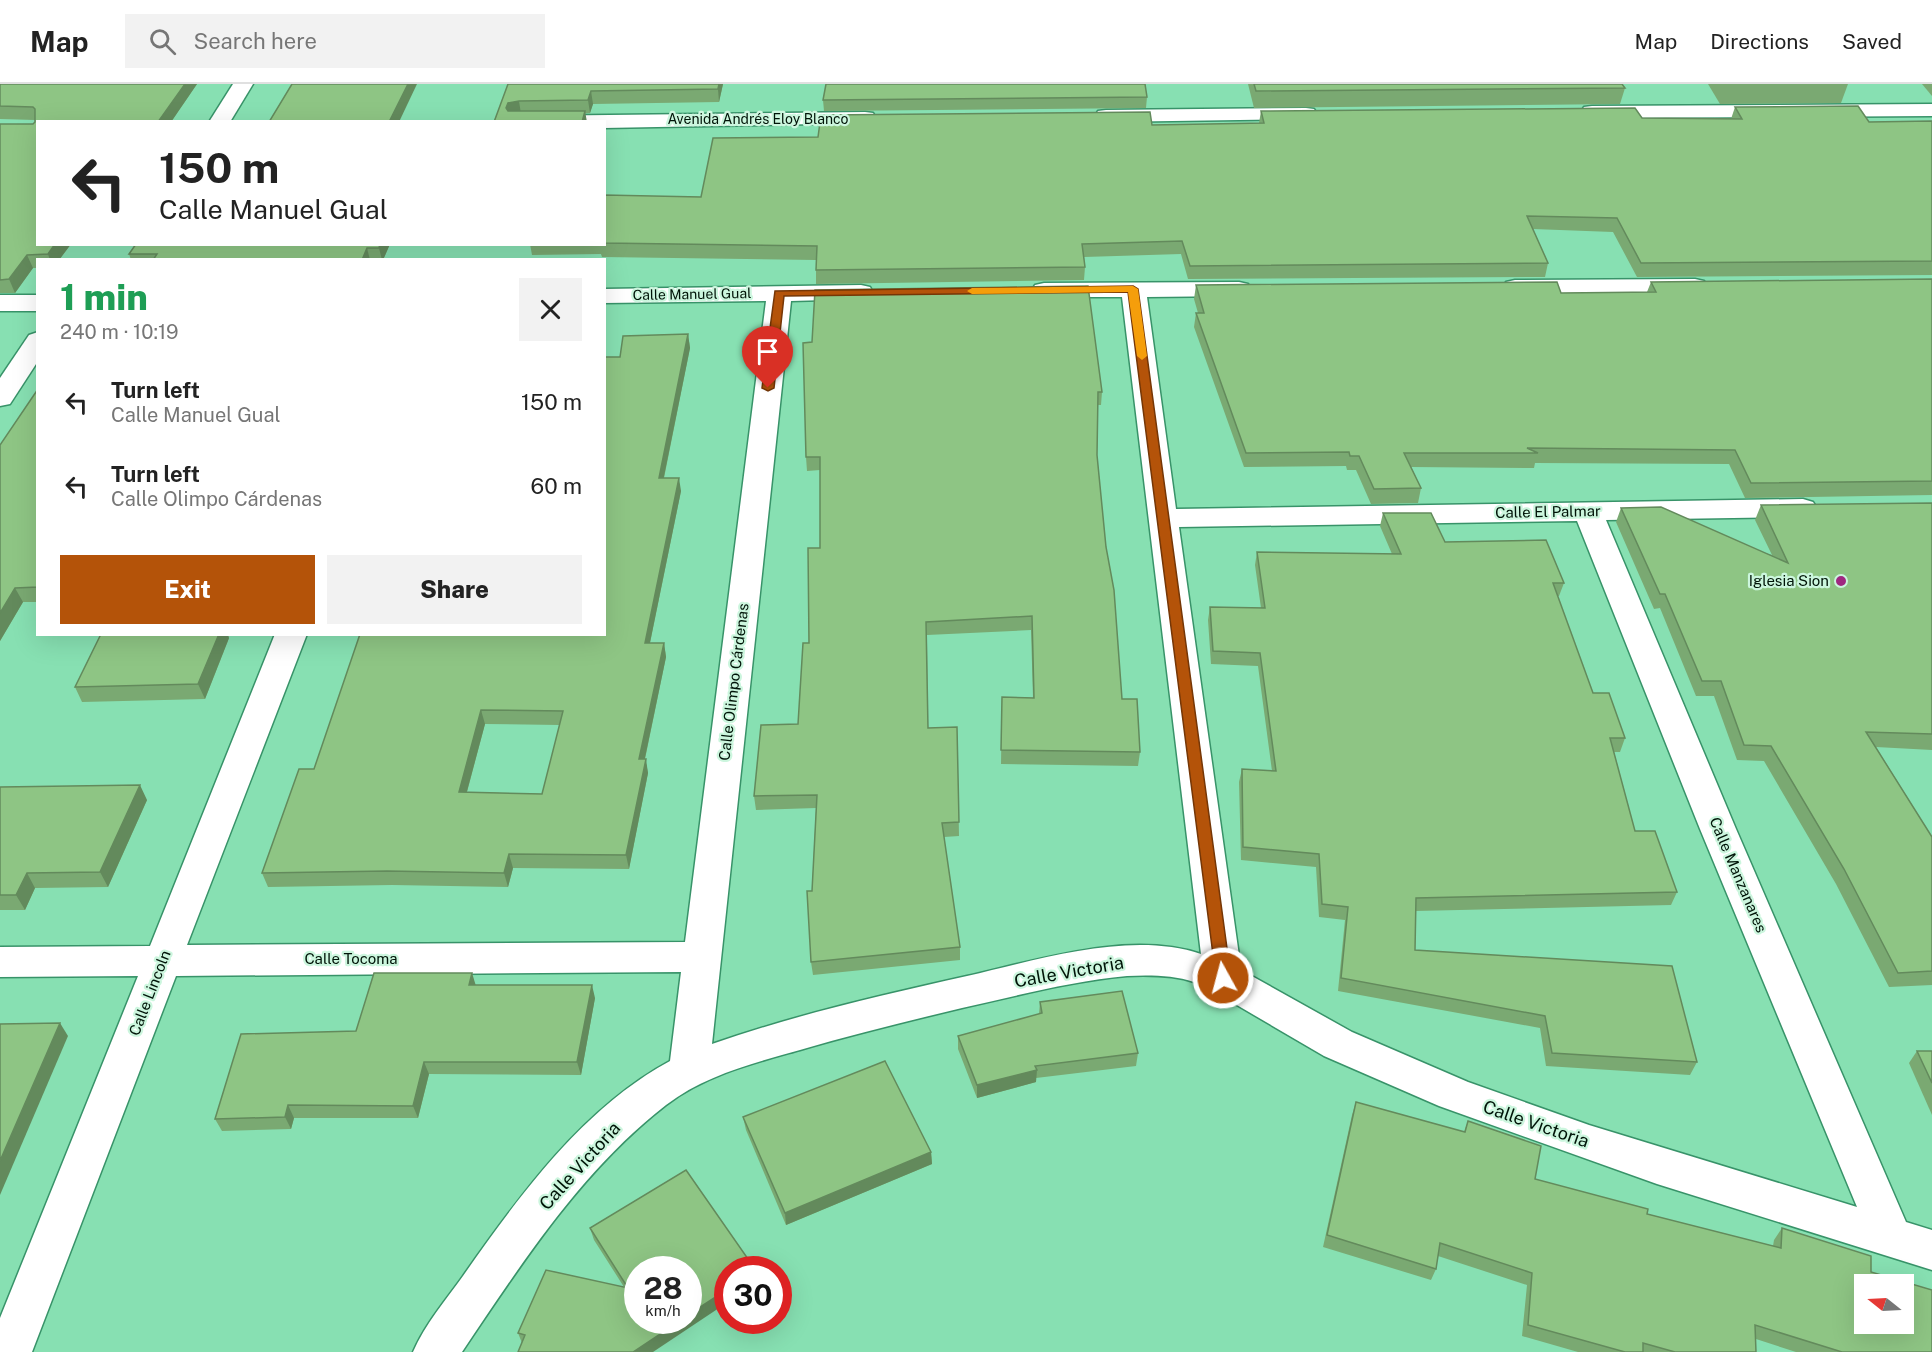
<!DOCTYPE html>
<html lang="en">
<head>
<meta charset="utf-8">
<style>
	:root { --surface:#fff; --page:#f2f2f2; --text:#222; --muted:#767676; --line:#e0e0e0; --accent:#b45309 }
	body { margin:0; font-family:"Public Sans",sans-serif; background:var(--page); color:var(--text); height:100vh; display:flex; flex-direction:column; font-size:22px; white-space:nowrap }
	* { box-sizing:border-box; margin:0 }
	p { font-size:20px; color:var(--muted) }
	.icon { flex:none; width:33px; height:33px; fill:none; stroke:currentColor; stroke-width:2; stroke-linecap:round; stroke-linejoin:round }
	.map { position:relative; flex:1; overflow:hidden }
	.drawer { position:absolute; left:36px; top:174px; width:570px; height:378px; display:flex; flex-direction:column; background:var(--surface); border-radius:0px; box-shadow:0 6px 24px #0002 }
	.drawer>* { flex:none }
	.guide { position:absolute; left:36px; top:36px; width:570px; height:126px; border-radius:0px; box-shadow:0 6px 24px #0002; background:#fff; color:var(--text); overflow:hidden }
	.needle { width:39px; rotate:288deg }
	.tools { position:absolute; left:1854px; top:1190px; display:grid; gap:12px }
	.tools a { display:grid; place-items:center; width:60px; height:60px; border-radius:0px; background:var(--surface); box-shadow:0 6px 24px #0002; font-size:30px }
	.speed { position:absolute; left:624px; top:1172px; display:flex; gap:12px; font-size:30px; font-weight:700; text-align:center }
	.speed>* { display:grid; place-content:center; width:78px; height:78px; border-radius:50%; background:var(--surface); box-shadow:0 6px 24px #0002; line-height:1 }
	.speed small { font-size:15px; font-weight:400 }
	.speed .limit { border:9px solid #d22; background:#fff; color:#111 }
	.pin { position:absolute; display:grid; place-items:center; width:51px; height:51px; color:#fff; margin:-62px -26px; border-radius:50% 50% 50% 0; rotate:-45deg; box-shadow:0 0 6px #0007 }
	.pin .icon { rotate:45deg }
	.me { position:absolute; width:66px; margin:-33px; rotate:353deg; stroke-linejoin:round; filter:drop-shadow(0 0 4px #0008) }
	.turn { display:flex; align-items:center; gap:21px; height:126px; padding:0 24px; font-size:27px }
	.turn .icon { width:78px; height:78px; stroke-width:2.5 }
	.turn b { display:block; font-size:42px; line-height:51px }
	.round { display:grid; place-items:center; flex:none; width:63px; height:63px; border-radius:0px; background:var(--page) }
	.headline { display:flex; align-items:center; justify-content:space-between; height:102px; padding:0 24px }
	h1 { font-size:36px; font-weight:800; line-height:45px; color:#1e9e55 }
	.action { display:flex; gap:12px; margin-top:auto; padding:12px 24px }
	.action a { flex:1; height:69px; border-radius:0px; background:var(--accent); color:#fff; font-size:24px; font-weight:800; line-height:69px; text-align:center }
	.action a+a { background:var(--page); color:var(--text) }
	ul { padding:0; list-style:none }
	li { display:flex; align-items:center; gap:18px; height:84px; padding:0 24px }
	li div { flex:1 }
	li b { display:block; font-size:22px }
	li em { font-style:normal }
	header { display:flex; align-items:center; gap:36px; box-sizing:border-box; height:84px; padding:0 30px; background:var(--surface); border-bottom:2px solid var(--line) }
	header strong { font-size:28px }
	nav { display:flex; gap:33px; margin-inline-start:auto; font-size:21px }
	.search { width:420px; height:54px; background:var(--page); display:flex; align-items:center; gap:15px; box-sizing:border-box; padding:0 21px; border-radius:0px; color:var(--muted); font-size:22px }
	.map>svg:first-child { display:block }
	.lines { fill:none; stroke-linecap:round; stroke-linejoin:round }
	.street-casing { stroke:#389369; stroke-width:3 }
	.street { fill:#fff; fill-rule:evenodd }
	.wall { fill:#7aa972; fill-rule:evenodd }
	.shaded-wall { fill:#638a5c }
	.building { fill:#8ec584; stroke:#638a5c; stroke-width:1.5; fill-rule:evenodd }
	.route { fill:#b45309; stroke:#753606; stroke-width:1.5 }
	.slow { fill:#f59e0b }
	.poi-dot { fill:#9f2880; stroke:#ccf6de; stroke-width:2 }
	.labels { text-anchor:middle; stroke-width:4.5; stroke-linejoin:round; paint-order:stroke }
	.far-street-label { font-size:14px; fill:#001408; stroke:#ccf6de }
	.street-label { font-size:15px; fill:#001408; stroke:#ccf6de }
	.poi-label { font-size:15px; fill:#001408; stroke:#ccf6de; text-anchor:end }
	.near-street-label { font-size:18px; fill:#001408; stroke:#ccf6de }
</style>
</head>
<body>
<header>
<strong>Map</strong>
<div class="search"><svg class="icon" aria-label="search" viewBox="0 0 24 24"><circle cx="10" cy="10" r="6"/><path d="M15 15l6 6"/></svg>Search here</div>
<nav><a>Map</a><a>Directions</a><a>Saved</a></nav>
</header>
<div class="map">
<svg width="1932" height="1268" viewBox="0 0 1932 1268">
	<rect width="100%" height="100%" fill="#87e0b2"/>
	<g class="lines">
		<defs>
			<g id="street">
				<polygon points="233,0 253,0 230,38 209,38"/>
				<polygon points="1932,20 1932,32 1592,34 1584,33 1581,28 1584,23 1592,22"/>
				<polygon points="1306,24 1314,25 1317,30 1314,35 1106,38 1098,37 1095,32 1098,27 1106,26"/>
				<polygon points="865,28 873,29 876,34 873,39 604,44 604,38 511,38 513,33 521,32"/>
				<polygon points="1695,195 1704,197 1707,202 1704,207 1695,209 1515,210 1506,208 1503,203 1506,198 1515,196"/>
				<path d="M 1239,198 L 1248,200 L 1251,205 L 1248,210 L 1239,212 L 1147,213 L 1176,425 L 1803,415 L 1813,418 L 1817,424 L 1813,430 L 1803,433 L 1606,436 L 1736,745 L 1906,1138 L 1932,1146 L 1932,1186 L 1657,1100 L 1439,1022 L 1324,972 L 1230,917 L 1194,898 C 1173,891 1149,891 1127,892 C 1072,897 1016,912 962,924 C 908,937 854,950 800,966 C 754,979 705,991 666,1021 C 582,1086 521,1180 462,1268 L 413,1268 C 425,1240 446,1216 463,1192 C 519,1112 583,1024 670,977 L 681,888 L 176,892 L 32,1268 L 0,1268 L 0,1234 L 138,892 L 0,893 L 0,863 L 150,862 L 275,550 L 307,550 L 187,861 L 685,858 L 766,217 L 604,219 L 604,205 L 861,201 L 870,203 L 873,208 L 870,213 L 861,215 L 791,217 L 712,960 C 795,931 882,911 967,892 C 1038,876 1130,846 1201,870 L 1122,213 L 1044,213 L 1035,211 L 1032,206 L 1035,201 L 1044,199 ZM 1577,437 L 1700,745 L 1857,1123 L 1589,1041 L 1468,998 L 1352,948 L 1241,886 L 1179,443 Z"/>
				<rect x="0" y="211" width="38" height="16"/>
				<polygon points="38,248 38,277 10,320 0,322 0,294 29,251"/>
			</g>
		</defs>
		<use href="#street" class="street-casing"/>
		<use href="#street" class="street"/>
	</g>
	<g class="wall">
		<polygon points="0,0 197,0 171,38 38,38 38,160 71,160 59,176 38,176 38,184 33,184 15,209 0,209 0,40 33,40 35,38 35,36 0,35"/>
		<polygon points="508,0 723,0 719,18 593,20 590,29 494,38"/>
		<polygon points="1248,0 1622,0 1625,4 1620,20 1254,24"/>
		<polygon points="1708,0 1848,0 1841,19 1720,20"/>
		<polygon points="1922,0 1932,0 1932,12"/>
		<polygon points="1147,13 1146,24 824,27 823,16"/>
		<polygon points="1735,23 1869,38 1932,37 1932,191 1637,193 1613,148 1533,145 1548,179 1545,193 1188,195 1181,170 1084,173 1085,183 1084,196 816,200 816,176 602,173 601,170 532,171 530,160 604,160 604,104 605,111 701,113 818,53 1152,41 1259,39 1261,27 1642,34 1731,35"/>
		<polygon points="390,160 383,176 131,176 129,170"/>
		<polygon points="1932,195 1932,411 1745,414 1729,380 1535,379 1534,384 1411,383 1421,404 1418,419 1371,420 1356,386 1347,386 1346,382 1244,383 1194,243 1196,229 1198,229 1194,215 1196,201 1561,209 1647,208 1651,198"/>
		<path d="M 688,250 L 690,264 L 664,394 L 681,407 L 650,559 L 664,559 L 666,573 L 645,675 L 648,689 L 629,785 L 513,784 L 508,803 L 392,801 L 268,803 L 262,789 L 314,685 L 620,273 ZM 485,640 L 560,641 L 542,710 L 467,708 Z"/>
		<polygon points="812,258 1102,308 1101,321 1098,321 1097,371 1106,463 1122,615 1140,668 1138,682 1001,680 1002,613 1033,614 1031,546 927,551 928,644 957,643 959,752 944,753 960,863 960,876 813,891 811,878 812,807 816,724 756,726 754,712 798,640 809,559 820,464 820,386 807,387 806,373"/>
		<polygon points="38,305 38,518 23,518 0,557 0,361"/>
		<polygon points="1932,419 1932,666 1876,663 1932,753 1932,901 1889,903 1836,800 1764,677 1737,676 1714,612 1696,612 1660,524 1654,525 1616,438 1621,424 1772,471 1755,436 1761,421"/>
		<polygon points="1383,429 1445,458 1564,499 1559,512 1557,512 1593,609 1625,654 1620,668 1614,668 1635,747 1677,808 1671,821 1415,827 1415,866 1697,978 1690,991 1546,982 1540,944 1338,907 1345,836 1319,833 1316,783 1241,776 1239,698 1242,685 1272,687 1258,582 1211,580 1208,536 1210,523 1261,524 1255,481 1257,468 1392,470 1380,442"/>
		<polygon points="229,554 205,615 82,618 75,603"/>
		<polygon points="0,703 147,716 108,803 35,804 25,826 0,826"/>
		<polygon points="476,901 595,914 581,991 429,990 418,1034 294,1034 291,1045 222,1047 215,1035 356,947"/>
		<polygon points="1040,918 1138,969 1136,982 1036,994 1036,998 977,1014 958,965 958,952 1039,930"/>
		<polygon points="1917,967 1932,967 1932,1031 1909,979"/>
		<polygon points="1356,1018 1464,1048 1468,1037 1535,1095 1647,1130 1773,1162 1774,1156 1782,1144 1871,1188 1932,1268 1796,1268 1756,1255 1756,1268 1578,1268 1522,1252 1527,1201 1438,1172 1436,1185 1431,1196 1323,1163 1352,1031"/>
		<polygon points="743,1033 931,1068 932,1080 786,1141 746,1046"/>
		<polygon points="686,1086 653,1268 522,1259 518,1249 624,1203 594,1156 590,1144"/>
	</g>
	<g class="shaded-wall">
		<polygon points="185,0 197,0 171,38 158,38"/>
		<polygon points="408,0 417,0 399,38 389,38"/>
		<polygon points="719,0 723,0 719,18 718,5"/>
		<polygon points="591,7 593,20 590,29 588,16"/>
		<polygon points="519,17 521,30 511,32 506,24 508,19"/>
		<polygon points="585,27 587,38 582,38"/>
		<polygon points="55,160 71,160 59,176 50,176 48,170"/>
		<polygon points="380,160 390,160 383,176 382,176 379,164"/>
		<polygon points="367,164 370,176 362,176"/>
		<polygon points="27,171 33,184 15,209 9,195"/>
		<polygon points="688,250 690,264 661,407 659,394"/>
		<polygon points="679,394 681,407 647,573 645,559"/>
		<polygon points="15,504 23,518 0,557 0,529"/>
		<polygon points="219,550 228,550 229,554 205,615 198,600"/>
		<polygon points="664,559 666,573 642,688 639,675"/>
		<polygon points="481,626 485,640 463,722 459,708"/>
		<polygon points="646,675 648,689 629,785 626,771"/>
		<polygon points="140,701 147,716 108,803 100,788"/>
		<polygon points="509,770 513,784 508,803 504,789"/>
		<polygon points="27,789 35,804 25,826 16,811"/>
		<polygon points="472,889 476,902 469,901"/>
		<polygon points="592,901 595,914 581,991 577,978"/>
		<polygon points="60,939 68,952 0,1111 0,1077"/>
		<polygon points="424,978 429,990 418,1034 413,1022"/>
		<polygon points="1037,986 1036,998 977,1014 977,1001"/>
		<polygon points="288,1021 294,1034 291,1045 285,1033"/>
		<polygon points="931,1068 932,1080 786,1141 785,1129"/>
		<polygon points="728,1205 728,1218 653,1268 633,1268 681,1236 688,1236 688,1231"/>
	</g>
	<g class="building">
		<polygon points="0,0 185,0 158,38 38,38 38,160 55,160 48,170 27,171 9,195 0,196 0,40 33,40 35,38 35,25 33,23 0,22"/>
		<polygon points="292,0 408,0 389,38 269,38"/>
		<polygon points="508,0 719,0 718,5 591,7 588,16 519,17 508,19 506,24 508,27 585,27 582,38 494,38"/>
		<polygon points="826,0 1145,0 1147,13 823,16"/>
		<polygon points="1254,0 1622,0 1625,4 1256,7"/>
		<polygon points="1858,22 1869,38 1932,37 1932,177 1641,179 1617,134 1527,132 1548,179 1190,182 1182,157 1082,160 1085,183 816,186 817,162 604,159 604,111 701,113 713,54 818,53 821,31 1150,28 1152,41 1264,39 1261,27 1635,24 1642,34 1742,35 1735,23"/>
		<polygon points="136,160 380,160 379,164 367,164 362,176 153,176 157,170 129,170"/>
		<polygon points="1932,195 1932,397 1751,399 1735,366 1527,364 1538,369 1404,369 1421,404 1374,405 1359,372 1350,372 1349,368 1246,369 1196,229 1204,229 1196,201 1557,198 1561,209 1656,208 1651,198"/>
		<polygon points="1088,202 1102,308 1098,308 1097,371 1106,463 1114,506 1122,615 1137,615 1140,668 1001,666 1002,613 1034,614 1032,532 926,538 928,644 957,643 959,738 942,739 960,863 811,878 807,807 812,807 817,711 754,712 761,641 798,640 803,559 809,559 808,464 820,464 820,373 806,373 803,259 812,258 815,206"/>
		<path d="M 688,250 L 659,394 L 679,394 L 645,559 L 664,559 L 639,675 L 646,675 L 626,771 L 509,770 L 504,789 L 387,787 L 262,789 L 299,685 L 314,685 L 360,550 L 604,550 L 604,273 L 620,273 L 623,252 ZM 481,626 L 563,627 L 542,710 L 459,708 Z"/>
		<polygon points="38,305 38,503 15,504 0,529 0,361"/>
		<polygon points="1932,419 1932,650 1866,648 1932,753 1932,887 1898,889 1844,785 1771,662 1744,661 1721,597 1702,597 1665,510 1660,510 1621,424 1661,423 1788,479 1761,421"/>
		<polygon points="1383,429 1431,429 1445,458 1546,456 1564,499 1553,499 1593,609 1609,609 1625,654 1610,654 1635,747 1655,747 1677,808 1416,814 1415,866 1672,882 1697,978 1552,969 1545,932 1341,894 1348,823 1322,820 1319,770 1243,763 1242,685 1276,687 1260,569 1213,567 1210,523 1265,524 1257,468 1401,470"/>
		<polygon points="101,550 219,550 198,600 75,603"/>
		<polygon points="140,701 100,788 27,789 16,811 0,811 0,703"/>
		<polygon points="374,889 472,889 469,901 592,901 577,978 424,978 413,1022 288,1021 285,1033 215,1035 241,950 356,947"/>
		<polygon points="1122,907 1138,969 1035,982 1037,986 977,1001 958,952 1042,929 1040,918"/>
		<polygon points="60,939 0,1077 0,940"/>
		<polygon points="1917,967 1932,967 1932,999"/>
		<polygon points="885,977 931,1068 785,1129 743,1033"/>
		<path d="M 1356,1018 L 1465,1048 L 1468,1037 L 1541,1062 L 1535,1095 L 1648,1125 L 1647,1130 L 1781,1164 L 1782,1144 L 1871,1172 L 1871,1188 L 1932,1206 L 1932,1268 L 1842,1268 L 1755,1241 L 1756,1268 L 1675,1268 L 1643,1259 L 1643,1268 L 1625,1268 L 1528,1241 L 1532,1189 L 1440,1159 L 1436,1185 L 1327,1151 ZM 1864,1200 L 1904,1200 L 1904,1239 L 1864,1239 Z"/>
		<polygon points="686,1086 755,1185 728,1185 728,1205 688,1231 688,1185 638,1185 638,1236 681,1236 633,1268 518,1268 525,1251 518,1249 546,1186 628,1204 590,1144"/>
	</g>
	<polygon class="route" points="1133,202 1138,205 1231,894 1229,898 1223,900 1218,898 1216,894 1128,208 784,212 774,304 768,307 762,304 775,207"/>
	<polygon class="slow" points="1133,202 1138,205 1147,272 1142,276 1137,272 1128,208 972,210 967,207 972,204"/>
	<circle class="poi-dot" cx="1841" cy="497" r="6"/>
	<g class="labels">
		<g class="far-street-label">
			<text x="758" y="40">Avenida Andrés Eloy Blanco</text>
			<text transform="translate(692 210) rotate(-1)" y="5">Calle Manuel Gual</text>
		</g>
		<g class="street-label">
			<text transform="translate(1548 428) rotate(-1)" y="5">Calle El Palmar</text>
			<text transform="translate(734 598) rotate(-83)" y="5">Calle Olimpo Cárdenas</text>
			<text transform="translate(1738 791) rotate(67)" y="5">Calle Manzanares</text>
			<text x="351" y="880">Calle Tocoma</text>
			<text transform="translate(150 909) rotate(-69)" y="5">Calle Lincoln</text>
		</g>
		<g class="poi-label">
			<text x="1829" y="502">Iglesia Sion</text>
		</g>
		<g class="near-street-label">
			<text transform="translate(1069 888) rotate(-10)" y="6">Calle Victoria</text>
			<text transform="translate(1536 1040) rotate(19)" y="6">Calle Victoria</text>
			<text transform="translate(580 1082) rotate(-48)" y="6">Calle Victoria</text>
		</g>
	</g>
</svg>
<div class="tools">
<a><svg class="needle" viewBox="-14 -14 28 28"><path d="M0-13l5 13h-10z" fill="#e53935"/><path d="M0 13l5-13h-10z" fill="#767676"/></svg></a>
</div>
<div class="speed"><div>28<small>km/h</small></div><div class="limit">30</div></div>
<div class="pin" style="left:768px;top:304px;background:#d93025"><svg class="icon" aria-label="arrive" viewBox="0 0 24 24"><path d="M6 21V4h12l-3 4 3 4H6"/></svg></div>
<svg class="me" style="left:1223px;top:894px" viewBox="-20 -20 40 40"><circle r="17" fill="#b45309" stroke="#fff" stroke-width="3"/><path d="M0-11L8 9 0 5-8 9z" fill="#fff"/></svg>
<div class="guide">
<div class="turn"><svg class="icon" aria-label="left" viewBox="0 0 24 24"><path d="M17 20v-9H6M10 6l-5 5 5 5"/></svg><div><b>150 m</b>Calle Manuel Gual</div></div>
</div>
<section class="drawer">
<div class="headline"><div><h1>1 min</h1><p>240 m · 10:19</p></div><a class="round"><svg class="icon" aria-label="close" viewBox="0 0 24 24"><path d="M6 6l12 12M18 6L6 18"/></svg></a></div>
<ul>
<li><svg class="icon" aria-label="left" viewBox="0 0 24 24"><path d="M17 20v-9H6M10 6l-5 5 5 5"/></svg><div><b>Turn left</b><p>Calle Manuel Gual</p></div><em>150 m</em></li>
<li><svg class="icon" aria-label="left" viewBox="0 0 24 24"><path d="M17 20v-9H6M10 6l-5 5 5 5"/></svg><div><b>Turn left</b><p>Calle Olimpo Cárdenas</p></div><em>60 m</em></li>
</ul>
<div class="action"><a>Exit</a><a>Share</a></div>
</section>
</div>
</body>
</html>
